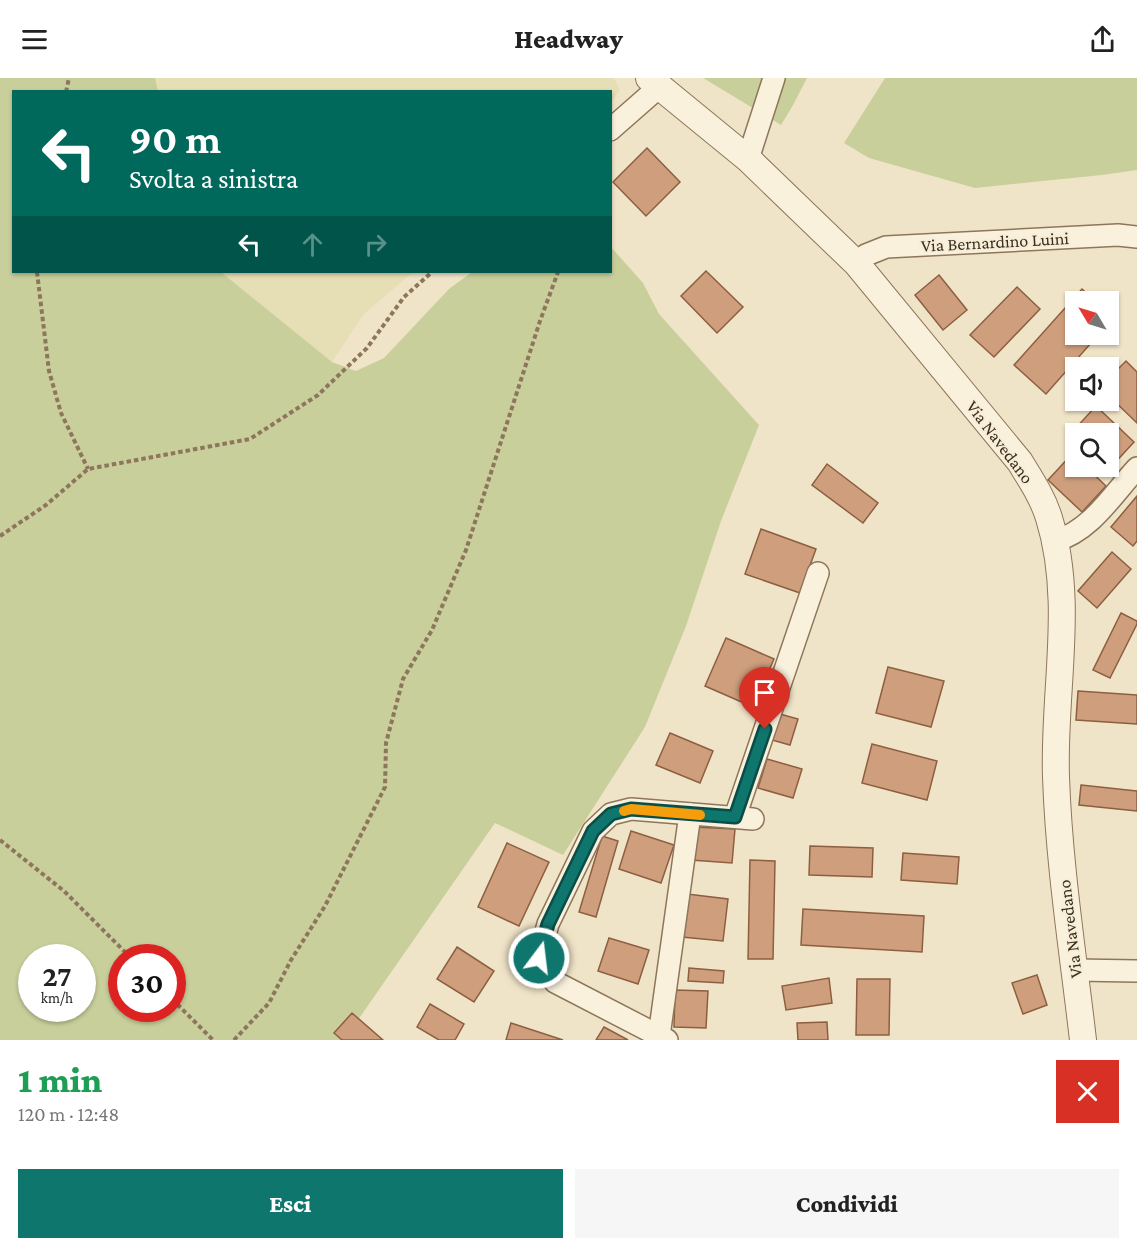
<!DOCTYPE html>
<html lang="it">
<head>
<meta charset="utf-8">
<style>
	:root { --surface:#fff; --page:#f6f6f6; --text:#222; --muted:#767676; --accent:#0f766e }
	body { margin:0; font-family:"Crimson Pro",serif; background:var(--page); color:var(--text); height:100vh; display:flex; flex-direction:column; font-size:22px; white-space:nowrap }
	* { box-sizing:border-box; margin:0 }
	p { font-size:20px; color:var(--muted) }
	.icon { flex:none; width:33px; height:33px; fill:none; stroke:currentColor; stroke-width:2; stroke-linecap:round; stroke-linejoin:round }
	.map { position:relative; height:962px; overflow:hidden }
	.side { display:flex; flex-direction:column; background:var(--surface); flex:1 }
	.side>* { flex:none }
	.hud { position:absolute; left:12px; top:12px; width:600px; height:183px; border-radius:0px; box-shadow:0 2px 4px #0004; background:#00695c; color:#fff; overflow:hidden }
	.needle { width:39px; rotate:308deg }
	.fabs { position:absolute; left:1065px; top:213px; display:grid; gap:12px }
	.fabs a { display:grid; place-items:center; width:54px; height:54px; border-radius:0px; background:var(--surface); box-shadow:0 2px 4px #0004; font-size:30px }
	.speed { position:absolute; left:18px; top:866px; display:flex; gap:12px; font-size:30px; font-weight:700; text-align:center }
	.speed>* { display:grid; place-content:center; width:78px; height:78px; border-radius:50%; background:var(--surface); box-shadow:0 2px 4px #0004; line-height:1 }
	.speed small { font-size:15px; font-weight:400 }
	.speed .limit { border:9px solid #d22; background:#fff; color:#111 }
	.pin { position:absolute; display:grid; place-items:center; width:51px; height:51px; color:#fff; margin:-62px -26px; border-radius:50% 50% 50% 0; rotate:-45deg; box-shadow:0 0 6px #0007 }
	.pin .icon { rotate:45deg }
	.me { position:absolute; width:66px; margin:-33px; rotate:15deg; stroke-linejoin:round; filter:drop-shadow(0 0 4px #0008) }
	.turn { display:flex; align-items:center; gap:21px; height:126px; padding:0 18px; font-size:27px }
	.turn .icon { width:78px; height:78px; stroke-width:2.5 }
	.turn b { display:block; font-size:42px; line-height:51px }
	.lanes { display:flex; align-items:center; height:57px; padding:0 18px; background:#0003; justify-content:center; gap:30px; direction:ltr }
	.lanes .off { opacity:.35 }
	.round { display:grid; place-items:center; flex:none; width:63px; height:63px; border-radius:0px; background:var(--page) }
	.summary { display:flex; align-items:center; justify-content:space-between; height:102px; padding:0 18px }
	h1 { font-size:36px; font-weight:800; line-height:45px; color:#1e9e55 }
	.primary-button { display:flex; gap:12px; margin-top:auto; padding:12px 18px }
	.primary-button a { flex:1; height:69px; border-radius:0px; background:var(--accent); color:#fff; font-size:24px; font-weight:800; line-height:69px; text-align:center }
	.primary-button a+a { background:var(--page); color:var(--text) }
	header { display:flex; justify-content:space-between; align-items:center; height:78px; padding:0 18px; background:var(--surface); font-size:27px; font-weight:800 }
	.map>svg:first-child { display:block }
	.farmland { fill:#e6deb5 }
	.green { fill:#c9cf9b; fill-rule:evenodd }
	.building { fill:#cf9f7d; stroke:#8d5f41; stroke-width:1.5 }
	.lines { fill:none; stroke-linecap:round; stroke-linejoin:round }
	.minor-casing { stroke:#8d765c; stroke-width:24 }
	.tertiary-casing { stroke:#8d765c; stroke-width:28 }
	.path { stroke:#8d765c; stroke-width:4; stroke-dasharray:4.5 3; stroke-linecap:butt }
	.minor { stroke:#faf1dc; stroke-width:21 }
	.tertiary { stroke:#faf1dc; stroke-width:26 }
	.route-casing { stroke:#0a4d48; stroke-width:15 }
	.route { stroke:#0f766e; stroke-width:10 }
	.slow { stroke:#f59e0b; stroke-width:10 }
	.labels { text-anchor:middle; stroke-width:4.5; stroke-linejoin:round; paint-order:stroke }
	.street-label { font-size:18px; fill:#3d2e20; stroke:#f7eed8 }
</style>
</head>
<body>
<header><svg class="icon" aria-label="menu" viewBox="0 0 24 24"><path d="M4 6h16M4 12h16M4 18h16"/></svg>Headway<svg class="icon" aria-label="share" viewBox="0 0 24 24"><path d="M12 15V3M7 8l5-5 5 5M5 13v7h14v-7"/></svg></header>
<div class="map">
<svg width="1137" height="962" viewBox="0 0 1137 962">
	<rect width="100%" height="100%" fill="#f0e4c8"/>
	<g class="farmland">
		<polygon points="155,0 614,0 620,12 611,25 610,14 158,14"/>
		<polygon points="221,194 413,194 363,237 332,284"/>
	</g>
	<g class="green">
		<path d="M 0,0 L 155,0 L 158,13 L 14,14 L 14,194 L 221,194 L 332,284 L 356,293 L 384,280 L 449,211 L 472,194 L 610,194 L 611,169 L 643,205 L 659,236 L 759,347 L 721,443 L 686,548 L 645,649 L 563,777 L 495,745 L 344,962 L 0,962 ZM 32,879 L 82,879 L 82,930 L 32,930 ZM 122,879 L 172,879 L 172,930 L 122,930 Z"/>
		<polygon points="703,0 807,0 792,29 781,47"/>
		<polygon points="885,0 1137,0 1137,92 1102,97 975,110 869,80 844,65"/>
	</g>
	<g class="building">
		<polygon points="647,70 680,104 646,138 613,104"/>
		<polygon points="706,193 743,229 717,255 681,218"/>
		<polygon points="939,197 967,232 943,252 915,217"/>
		<polygon points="1017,209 1040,231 994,279 970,257"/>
		<polygon points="1082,211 1096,224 1076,224 1076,256 1099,256 1046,316 1014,287"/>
		<polygon points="1126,283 1137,294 1137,345 1108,317 1108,301"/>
		<polygon points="1096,328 1134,364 1111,389 1108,387 1108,356 1076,356 1073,353"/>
		<polygon points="1072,376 1076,379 1076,388 1085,388 1106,408 1082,434 1048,402"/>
		<polygon points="827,386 878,425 863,445 812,407"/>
		<polygon points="1137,418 1137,463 1133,468 1111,449"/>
		<polygon points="761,451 816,471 800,515 745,496"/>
		<polygon points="1112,474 1131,491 1097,530 1078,513"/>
		<polygon points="1121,535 1137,543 1137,546 1110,600 1093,592"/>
		<polygon points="726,560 774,581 753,629 705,608"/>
		<polygon points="888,589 944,603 931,649 876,635"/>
		<polygon points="1078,613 1137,617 1137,646 1076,642"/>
		<polygon points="780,636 798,641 790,667 772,662"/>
		<polygon points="670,655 713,673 700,705 656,687"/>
		<polygon points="872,666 937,683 927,722 862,705"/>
		<polygon points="767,681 802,691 793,720 758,710"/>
		<polygon points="1081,707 1137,713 1137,733 1079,727"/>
		<polygon points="693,749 735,751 732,785 691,782"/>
		<polygon points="631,753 674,767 661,805 619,791"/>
		<polygon points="602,758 618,763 596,839 579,834"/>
		<polygon points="507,765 549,784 519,848 478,829"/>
		<polygon points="810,768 873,770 872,799 809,797"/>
		<polygon points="903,775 959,779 957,806 901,802"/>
		<polygon points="750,782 775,783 773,881 748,881"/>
		<polygon points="687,816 728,821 723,863 682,859"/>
		<polygon points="803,831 924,838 922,874 801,867"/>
		<polygon points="609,860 649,872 638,906 598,893"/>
		<polygon points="457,869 494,893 474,924 437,901"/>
		<polygon points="689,890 724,893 723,905 688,903"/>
		<polygon points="1037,897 1047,927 1023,936 1012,905"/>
		<polygon points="829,900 832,925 786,932 782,908"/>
		<polygon points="857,901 890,901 889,957 856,957"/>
		<polygon points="675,912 708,913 706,950 674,949"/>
		<polygon points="430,926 464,946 455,962 439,962 417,949"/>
		<polygon points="352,935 383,962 342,962 334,955"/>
		<polygon points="827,944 828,962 798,962 797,945"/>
		<polygon points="511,945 563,962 506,962"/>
		<polygon points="604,949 628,962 596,962"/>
	</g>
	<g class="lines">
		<defs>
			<g id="minor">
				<polyline points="610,52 659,9"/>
				<polyline points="748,81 774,0"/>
				<polyline points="857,186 866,177 886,169 1118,157 1137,159"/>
				<path d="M 1055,463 C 1091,453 1113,416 1137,390"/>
				<polyline points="735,739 818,495"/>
				<polyline points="1075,892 1137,893"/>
				<polyline points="659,958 690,736"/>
				<polyline points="667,962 555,904 539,880 548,846 593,753 611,736 631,731 753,741"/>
			</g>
			<path id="tertiary" d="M 649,0 L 748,81 L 857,186 L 1020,384 C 1031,402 1043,420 1049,440 C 1075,524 1053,613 1056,699 C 1059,787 1073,875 1083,962"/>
		</defs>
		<use href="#minor" class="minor-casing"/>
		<use href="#tertiary" class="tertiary-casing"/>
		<g class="path">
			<polyline points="66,14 69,0"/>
			<polyline points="37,194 49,293 61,335 88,391"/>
			<polyline points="0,458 46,427 88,391 250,361 318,317 367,270 404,219 432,194"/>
			<polyline points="0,762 64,813 130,879"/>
			<polyline points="172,921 213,962"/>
			<polyline points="234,962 269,925 291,882 325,828 385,709 386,665 403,601 432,552 466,472 540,243 558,194"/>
		</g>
		<use href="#minor" class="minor"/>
		<use href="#tertiary" class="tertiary"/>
	</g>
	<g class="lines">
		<defs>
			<polyline id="route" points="539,880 548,846 593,753 611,736 631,731 735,739 765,651"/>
		</defs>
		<use href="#route" class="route-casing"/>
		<use href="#route" class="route"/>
		<polyline class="slow" points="624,733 631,731 700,737"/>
	</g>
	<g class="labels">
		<g class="street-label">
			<text transform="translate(995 164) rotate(-3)" y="6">Via Bernardino Luini</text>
			<text transform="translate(1000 364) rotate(53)" y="6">Via Navedano</text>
			<text transform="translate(1070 851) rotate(-97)" y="6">Via Navedano</text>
		</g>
	</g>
</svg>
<div class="fabs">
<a><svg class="needle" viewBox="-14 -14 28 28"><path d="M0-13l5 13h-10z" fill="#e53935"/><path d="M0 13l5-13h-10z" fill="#767676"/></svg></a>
<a><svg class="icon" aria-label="sound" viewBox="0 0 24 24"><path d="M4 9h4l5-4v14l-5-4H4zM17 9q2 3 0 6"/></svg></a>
<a><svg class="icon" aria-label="search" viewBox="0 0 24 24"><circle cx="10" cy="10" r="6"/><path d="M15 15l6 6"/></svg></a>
</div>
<div class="speed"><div>27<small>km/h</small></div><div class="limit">30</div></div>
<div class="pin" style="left:765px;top:651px;background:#d93025"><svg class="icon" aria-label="arrive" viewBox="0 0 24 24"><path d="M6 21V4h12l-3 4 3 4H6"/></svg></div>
<svg class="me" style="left:539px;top:880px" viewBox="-20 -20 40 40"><circle r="17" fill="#0f766e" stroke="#fff" stroke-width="3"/><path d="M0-11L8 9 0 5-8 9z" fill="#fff"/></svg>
<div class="hud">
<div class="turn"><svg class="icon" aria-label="left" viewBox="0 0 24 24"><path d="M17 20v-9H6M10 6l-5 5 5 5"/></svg><div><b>90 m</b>Svolta a sinistra</div></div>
<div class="lanes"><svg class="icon" aria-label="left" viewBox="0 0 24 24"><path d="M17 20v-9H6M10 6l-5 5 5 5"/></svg><svg class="icon off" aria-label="ahead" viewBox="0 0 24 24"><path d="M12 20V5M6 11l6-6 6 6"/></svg><svg class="icon off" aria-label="right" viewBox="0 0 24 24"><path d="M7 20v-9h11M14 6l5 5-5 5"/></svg></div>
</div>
</div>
<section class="side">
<div class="summary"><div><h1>1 min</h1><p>120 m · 12:48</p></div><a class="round" style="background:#d93025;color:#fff"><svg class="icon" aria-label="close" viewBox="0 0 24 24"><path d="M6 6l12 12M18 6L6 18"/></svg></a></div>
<div class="primary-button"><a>Esci</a><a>Condividi</a></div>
</section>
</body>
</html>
